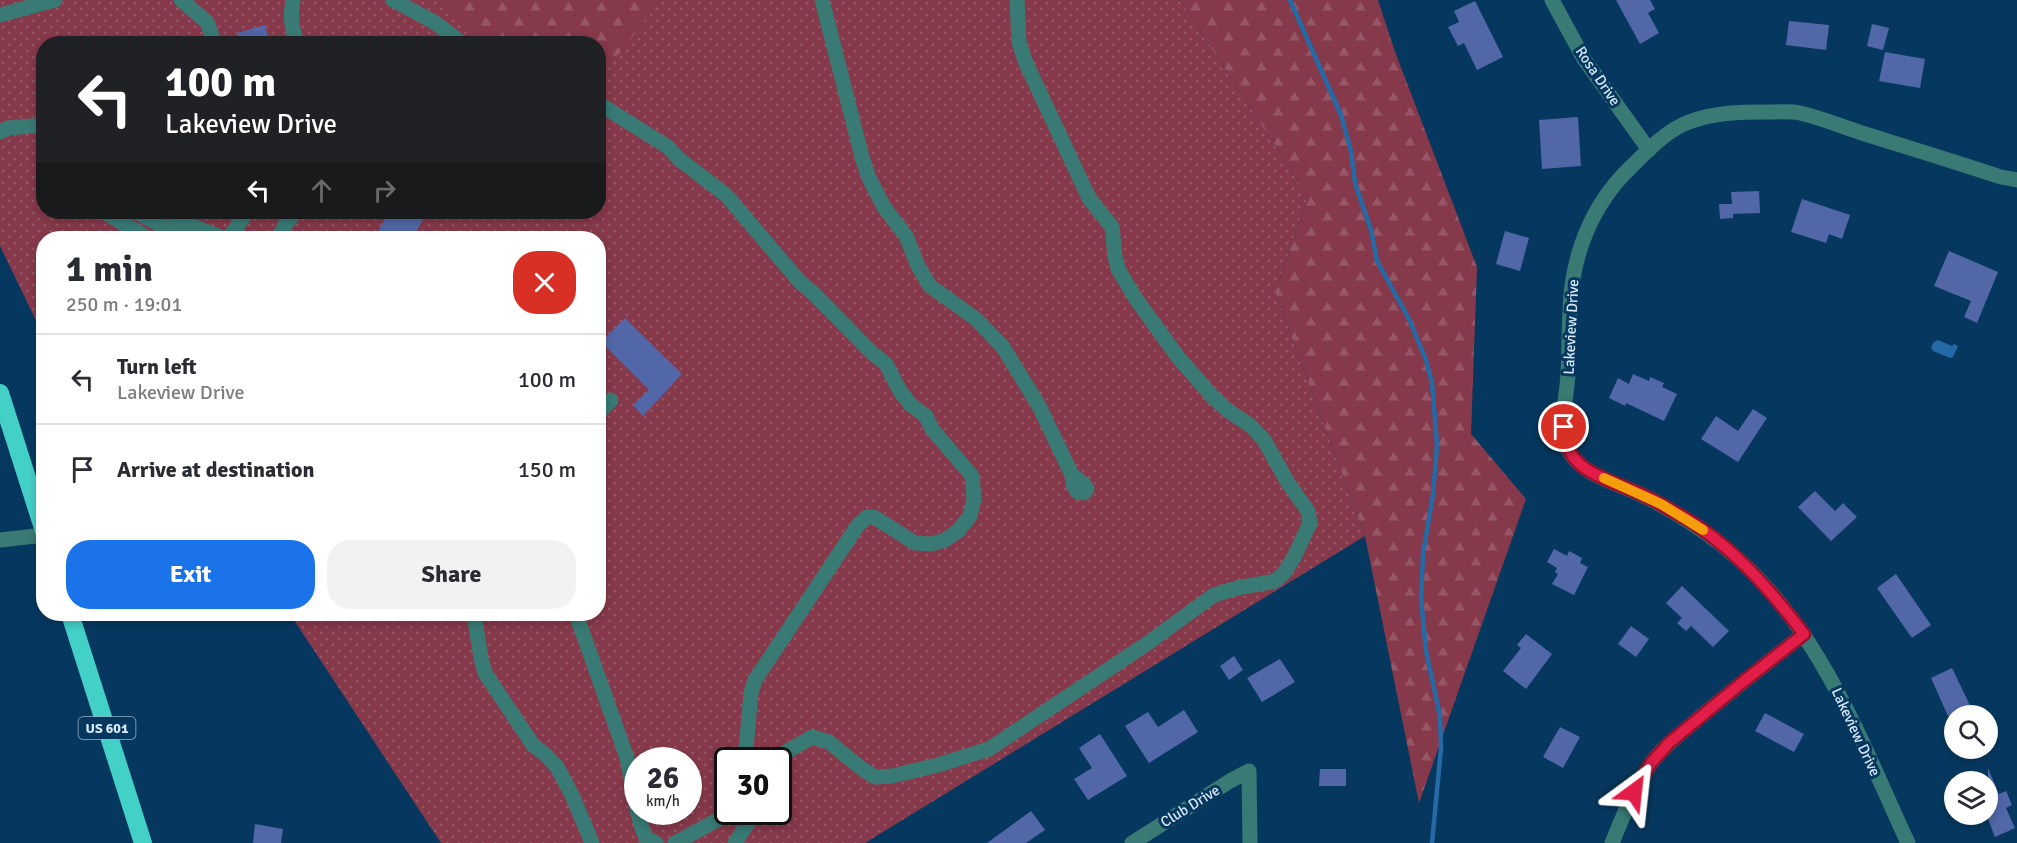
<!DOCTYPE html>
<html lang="en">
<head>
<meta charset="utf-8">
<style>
	:root { --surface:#fff; --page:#f2f2f3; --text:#2b2b33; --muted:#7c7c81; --line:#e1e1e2; --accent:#1a73e8 }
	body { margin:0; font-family:Signika,sans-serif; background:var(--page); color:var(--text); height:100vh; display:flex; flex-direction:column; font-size:22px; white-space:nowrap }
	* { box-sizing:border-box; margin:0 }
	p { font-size:20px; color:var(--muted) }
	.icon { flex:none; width:33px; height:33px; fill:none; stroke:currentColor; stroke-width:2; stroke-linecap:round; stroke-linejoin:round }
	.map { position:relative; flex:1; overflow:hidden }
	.side { position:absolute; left:36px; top:231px; width:570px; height:390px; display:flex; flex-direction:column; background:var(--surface); border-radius:24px; box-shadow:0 3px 9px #0003 }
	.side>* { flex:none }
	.banner { position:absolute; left:36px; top:36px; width:570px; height:183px; border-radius:24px; box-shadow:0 3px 9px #0003; background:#202124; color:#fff; overflow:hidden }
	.tools { position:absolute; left:1944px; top:705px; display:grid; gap:12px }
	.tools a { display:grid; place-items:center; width:54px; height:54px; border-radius:50%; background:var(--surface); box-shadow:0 3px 9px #0003; font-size:30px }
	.speed { position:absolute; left:624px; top:747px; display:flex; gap:12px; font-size:30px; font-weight:700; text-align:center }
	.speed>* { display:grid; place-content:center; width:78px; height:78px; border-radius:50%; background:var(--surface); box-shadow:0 3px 9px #0003; line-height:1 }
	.speed small { font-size:15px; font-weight:400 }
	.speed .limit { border:3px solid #111; border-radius:9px; background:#fff; color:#111 }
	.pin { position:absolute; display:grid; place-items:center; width:51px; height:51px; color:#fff; margin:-26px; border:3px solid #fff; border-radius:50%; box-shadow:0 2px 6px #0007 }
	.me { position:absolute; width:66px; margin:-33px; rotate:30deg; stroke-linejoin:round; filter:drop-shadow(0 0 4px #0008) }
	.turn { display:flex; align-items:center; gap:21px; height:126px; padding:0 30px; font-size:27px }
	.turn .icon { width:78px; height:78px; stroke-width:2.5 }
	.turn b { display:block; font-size:42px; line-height:51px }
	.lanes { display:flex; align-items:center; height:57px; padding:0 30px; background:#0003; justify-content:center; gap:30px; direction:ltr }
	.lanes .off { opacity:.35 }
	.round { display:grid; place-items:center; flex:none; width:63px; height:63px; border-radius:24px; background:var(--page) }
	.overview { display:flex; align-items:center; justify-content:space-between; height:102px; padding:0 30px }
	h1 { font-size:36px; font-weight:700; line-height:45px }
	.cta { display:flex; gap:12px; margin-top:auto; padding:12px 30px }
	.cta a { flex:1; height:69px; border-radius:24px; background:var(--accent); color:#fff; font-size:24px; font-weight:700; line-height:69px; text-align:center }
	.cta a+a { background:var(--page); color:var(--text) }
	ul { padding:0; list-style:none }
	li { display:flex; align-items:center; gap:18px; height:90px; padding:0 30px; border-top:2px solid var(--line) }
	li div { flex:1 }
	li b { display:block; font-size:22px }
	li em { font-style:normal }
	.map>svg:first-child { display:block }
	.grass { fill:url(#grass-dots); fill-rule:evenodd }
	.forest { fill:url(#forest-firs) }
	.water { fill:#236aa7 }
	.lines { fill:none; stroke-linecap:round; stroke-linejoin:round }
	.stream { stroke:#236aa7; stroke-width:4.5 }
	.building { fill:#5167a8 }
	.minor { stroke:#397a75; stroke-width:15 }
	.highway { stroke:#43d0c6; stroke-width:18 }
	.route-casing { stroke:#92132f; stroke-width:15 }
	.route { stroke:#e11d48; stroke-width:10 }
	.slow { stroke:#f59e0b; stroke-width:10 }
	.labels { text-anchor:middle; stroke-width:6; stroke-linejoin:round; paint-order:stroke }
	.shield { fill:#06385f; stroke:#98b3cc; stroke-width:1.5 }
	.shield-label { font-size:14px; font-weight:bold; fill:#d6e8fa }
	.street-label { font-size:15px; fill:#d6e8fa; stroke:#06385f }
</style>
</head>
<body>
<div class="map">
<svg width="2017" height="843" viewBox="0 0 2017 843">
	<defs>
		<pattern id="grass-dots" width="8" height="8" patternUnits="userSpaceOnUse" patternTransform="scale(1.5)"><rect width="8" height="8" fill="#86394a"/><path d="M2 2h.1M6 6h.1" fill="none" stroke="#965665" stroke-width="1.8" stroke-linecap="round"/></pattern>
		<pattern id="forest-firs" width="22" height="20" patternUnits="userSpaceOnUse" patternTransform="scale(1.5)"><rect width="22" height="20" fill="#86394a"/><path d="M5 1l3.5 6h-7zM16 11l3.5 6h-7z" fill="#965665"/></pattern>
	</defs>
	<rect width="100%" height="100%" fill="#06385f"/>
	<path class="grass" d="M 0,0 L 1180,0 L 1308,196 L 1275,292 L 1365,536 L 865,843 L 441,843 L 290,614 L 598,614 L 598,238 L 44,238 L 43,335 L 0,246 ZM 44,44 L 598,44 L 598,212 L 44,212 ZM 638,760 L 688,760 L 688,812 L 638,812 ZM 728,760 L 778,760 L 778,812 L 728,812 Z"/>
	<g class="forest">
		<polygon points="436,0 661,0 620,53 599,70 598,44 480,43"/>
		<polygon points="1180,0 1378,0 1394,49 1477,267 1471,434 1526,499 1419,803 1365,536 1275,292 1308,196"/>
	</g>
	<polygon class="water" points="1938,340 1952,346 1954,344 1958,346 1953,357 1950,358 1933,351 1931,347 1934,342"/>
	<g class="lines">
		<polyline class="stream" points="1290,0 1341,115 1351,151 1355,183 1371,230 1377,261 1409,319 1426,360 1432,383 1437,445 1433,494 1423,554 1421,598 1426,651 1440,716 1441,748 1432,843"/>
	</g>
	<g class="building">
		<polygon points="1616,0 1650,0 1655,9 1648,13 1659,33 1640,44"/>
		<polygon points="1475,1 1503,57 1477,70 1464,43 1458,46 1448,27 1459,22 1454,11"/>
		<polygon points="1789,21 1829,25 1826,50 1786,45"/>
		<polygon points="1872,24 1889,28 1883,50 1867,46"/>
		<polygon points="265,25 270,44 240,44 237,33"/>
		<polygon points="1885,52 1925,59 1920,88 1879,81"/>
		<polygon points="1578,117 1581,166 1542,169 1539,120"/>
		<polygon points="1759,191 1760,213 1733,214 1733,218 1720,219 1719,204 1732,204 1731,192"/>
		<polygon points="1802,199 1850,215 1842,239 1829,234 1826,243 1791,232"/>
		<polygon points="388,212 427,212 413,238 386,238 377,234"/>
		<polygon points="1505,231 1529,238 1520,271 1496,264"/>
		<polygon points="1949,251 1998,272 1977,323 1964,317 1971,301 1934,286"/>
		<polygon points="625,318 682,374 643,416 633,405 649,390 601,342"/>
		<polygon points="1633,374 1649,381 1650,377 1664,383 1662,387 1677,394 1664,421 1626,403 1625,406 1609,398 1618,378 1629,384"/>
		<polygon points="1753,409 1767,418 1738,462 1701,439 1716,416 1738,431"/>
		<polygon points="1815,491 1835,511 1843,503 1857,517 1831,541 1798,507"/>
		<polygon points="1554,549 1567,556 1569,551 1582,558 1580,563 1588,567 1574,595 1552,584 1558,574 1555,572 1557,568 1547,562"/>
		<polygon points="1896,574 1931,625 1912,638 1877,588"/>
		<polygon points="1682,586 1729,631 1713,647 1691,626 1686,631 1677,623 1682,618 1666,603"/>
		<polygon points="1631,626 1649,639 1636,657 1618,644"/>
		<polygon points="1526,634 1552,654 1526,689 1503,671 1521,648 1517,645"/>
		<polygon points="1234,656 1243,670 1229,680 1220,666"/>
		<polygon points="1280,659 1295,682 1262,702 1247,678"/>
		<polygon points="1952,668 1975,716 1948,716 1931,678"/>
		<polygon points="1184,710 1198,732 1149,763 1125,726 1148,712 1158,727"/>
		<polygon points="1765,713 1804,734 1794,752 1755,731"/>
		<polygon points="1560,727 1580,737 1563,768 1543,757"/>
		<polygon points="1100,734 1127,776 1088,800 1074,779 1092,768 1079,748"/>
		<polygon points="1988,768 1999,794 2006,791 2012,805 2006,808 2015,828 1995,837 1988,819"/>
		<polygon points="1320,769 1346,769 1346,786 1319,786"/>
		<polygon points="1031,811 1045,830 1026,843 987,843"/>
		<polygon points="255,824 283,829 281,843 253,843"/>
	</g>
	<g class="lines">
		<g class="minor">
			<polyline points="181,0 207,22 215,44"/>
			<path d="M 293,0 C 290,17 291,28 298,44"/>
			<polyline points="393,0 434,22 463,44"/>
			<polyline points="822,0 862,157 869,178 884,207 906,236 918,266 930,286 976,319 1003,347 1039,406 1072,475 1074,487 1078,492 1084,493 1087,489 1084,484 1072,475"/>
			<polyline points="1552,0 1584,59 1649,150"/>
			<polyline points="0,15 55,0"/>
			<polyline points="598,103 668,147 679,159 726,195 799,281 815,295 871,352 886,364 900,391 911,405 926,416 932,429 972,476 974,499 970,516 958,531 945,540 931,544 915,543 874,517 867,517 858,525 755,680 751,693 745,760"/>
			<polyline points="0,132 8,128 44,125"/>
			<polyline points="104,212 141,234 146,238"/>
			<polyline points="136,212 184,238"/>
			<polyline points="169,212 185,223 223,238"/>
			<polyline points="229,238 247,212"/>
			<polyline points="278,238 287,222 296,212"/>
			<polyline points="598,414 611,400"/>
			<polyline points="0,540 44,535"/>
			<polyline points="474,614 481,658 485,673 533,745 546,755 557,767 572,795 592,843"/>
			<path d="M 576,614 L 627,758 C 633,786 635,812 646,838 L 656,843"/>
			<polyline points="777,760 781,755 812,737 829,742 861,768 875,777 892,776 938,765 989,749 1145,645 1214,595 1237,588 1275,581 1284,573 1293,559 1310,523 1308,511 1288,483 1264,440 1251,426 1227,410 1212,396 1178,357 1136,299 1118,269 1115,256 1112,227 1089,198 1025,61 1019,42 1017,0"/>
			<polyline points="675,843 732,812"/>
			<polyline points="735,843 755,812"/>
			<polyline points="1132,843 1230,781 1249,771 1250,843"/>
			<path d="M 1612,843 C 1623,816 1634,789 1650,765 C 1663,746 1683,732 1700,717 C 1734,689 1769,661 1804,634"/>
			<path d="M 1908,843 C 1858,735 1818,622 1723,546 C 1698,526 1672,510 1644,496 C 1621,484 1585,477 1570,453 C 1557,434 1567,396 1568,374 C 1569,353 1569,332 1570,312 C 1571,257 1591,205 1631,167 C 1647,151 1667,130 1689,122 C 1716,112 1741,112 1769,112 C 1779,112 1790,111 1800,113 C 1822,118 1843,127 1865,134 C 1910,148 1956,162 2001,177 L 2017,180"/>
		</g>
		<g class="highway">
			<polyline points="0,393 44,531"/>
			<polyline points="70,614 143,843"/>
		</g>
	</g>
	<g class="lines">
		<defs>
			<path id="route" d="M 1564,427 C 1565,444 1569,455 1582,466 C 1596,477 1615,483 1631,490 C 1647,496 1661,504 1676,513 C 1728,541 1769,588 1804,634 L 1744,681 L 1669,743 L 1651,763 L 1634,792"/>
		</defs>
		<use href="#route" class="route-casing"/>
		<use href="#route" class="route"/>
		<polyline class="slow" points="1604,478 1661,504 1703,530"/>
	</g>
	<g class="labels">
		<rect class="shield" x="78.5" y="717" width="57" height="22" rx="4.5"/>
		<g class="shield-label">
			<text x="107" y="733">US 601</text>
		</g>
		<g class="street-label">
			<text transform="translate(1598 76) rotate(56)" y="5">Rosa Drive</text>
			<text transform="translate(1571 327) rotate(-87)" y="5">Lakeview Drive</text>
			<text transform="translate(1856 732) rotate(65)" y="5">Lakeview Drive</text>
			<text transform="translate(1190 806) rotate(-32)" y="5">Club Drive</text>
		</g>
	</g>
</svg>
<div class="tools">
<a><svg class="icon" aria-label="search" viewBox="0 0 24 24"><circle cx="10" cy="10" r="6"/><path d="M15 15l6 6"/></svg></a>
<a><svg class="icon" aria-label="layers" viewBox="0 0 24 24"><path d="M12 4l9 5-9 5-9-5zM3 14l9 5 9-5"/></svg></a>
</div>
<div class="speed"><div>26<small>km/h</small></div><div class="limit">30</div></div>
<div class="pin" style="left:1564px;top:427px;background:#d93025"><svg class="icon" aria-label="arrive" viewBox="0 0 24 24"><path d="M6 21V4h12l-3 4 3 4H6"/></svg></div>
<svg class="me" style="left:1634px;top:792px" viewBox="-20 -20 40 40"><path d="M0-17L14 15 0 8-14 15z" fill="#e11d48" stroke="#fff" stroke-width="4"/></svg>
<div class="banner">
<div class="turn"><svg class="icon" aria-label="left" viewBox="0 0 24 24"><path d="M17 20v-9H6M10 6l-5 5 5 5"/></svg><div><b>100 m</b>Lakeview Drive</div></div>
<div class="lanes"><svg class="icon" aria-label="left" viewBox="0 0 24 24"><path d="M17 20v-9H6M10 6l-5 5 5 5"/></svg><svg class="icon off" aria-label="ahead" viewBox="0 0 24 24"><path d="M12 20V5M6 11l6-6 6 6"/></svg><svg class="icon off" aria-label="right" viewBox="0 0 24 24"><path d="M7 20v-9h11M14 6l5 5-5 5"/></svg></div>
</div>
<section class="side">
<div class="overview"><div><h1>1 min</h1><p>250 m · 19:01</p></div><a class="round" style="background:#d93025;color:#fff"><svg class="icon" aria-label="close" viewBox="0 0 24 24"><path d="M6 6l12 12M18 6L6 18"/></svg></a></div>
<ul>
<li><svg class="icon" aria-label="left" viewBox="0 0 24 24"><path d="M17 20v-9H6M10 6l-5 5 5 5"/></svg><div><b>Turn left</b><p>Lakeview Drive</p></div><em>100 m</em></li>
<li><svg class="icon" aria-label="arrive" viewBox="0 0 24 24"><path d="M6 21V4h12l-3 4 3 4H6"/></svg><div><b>Arrive at destination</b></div><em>150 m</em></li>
</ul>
<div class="cta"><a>Exit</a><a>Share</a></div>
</section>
</div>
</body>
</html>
